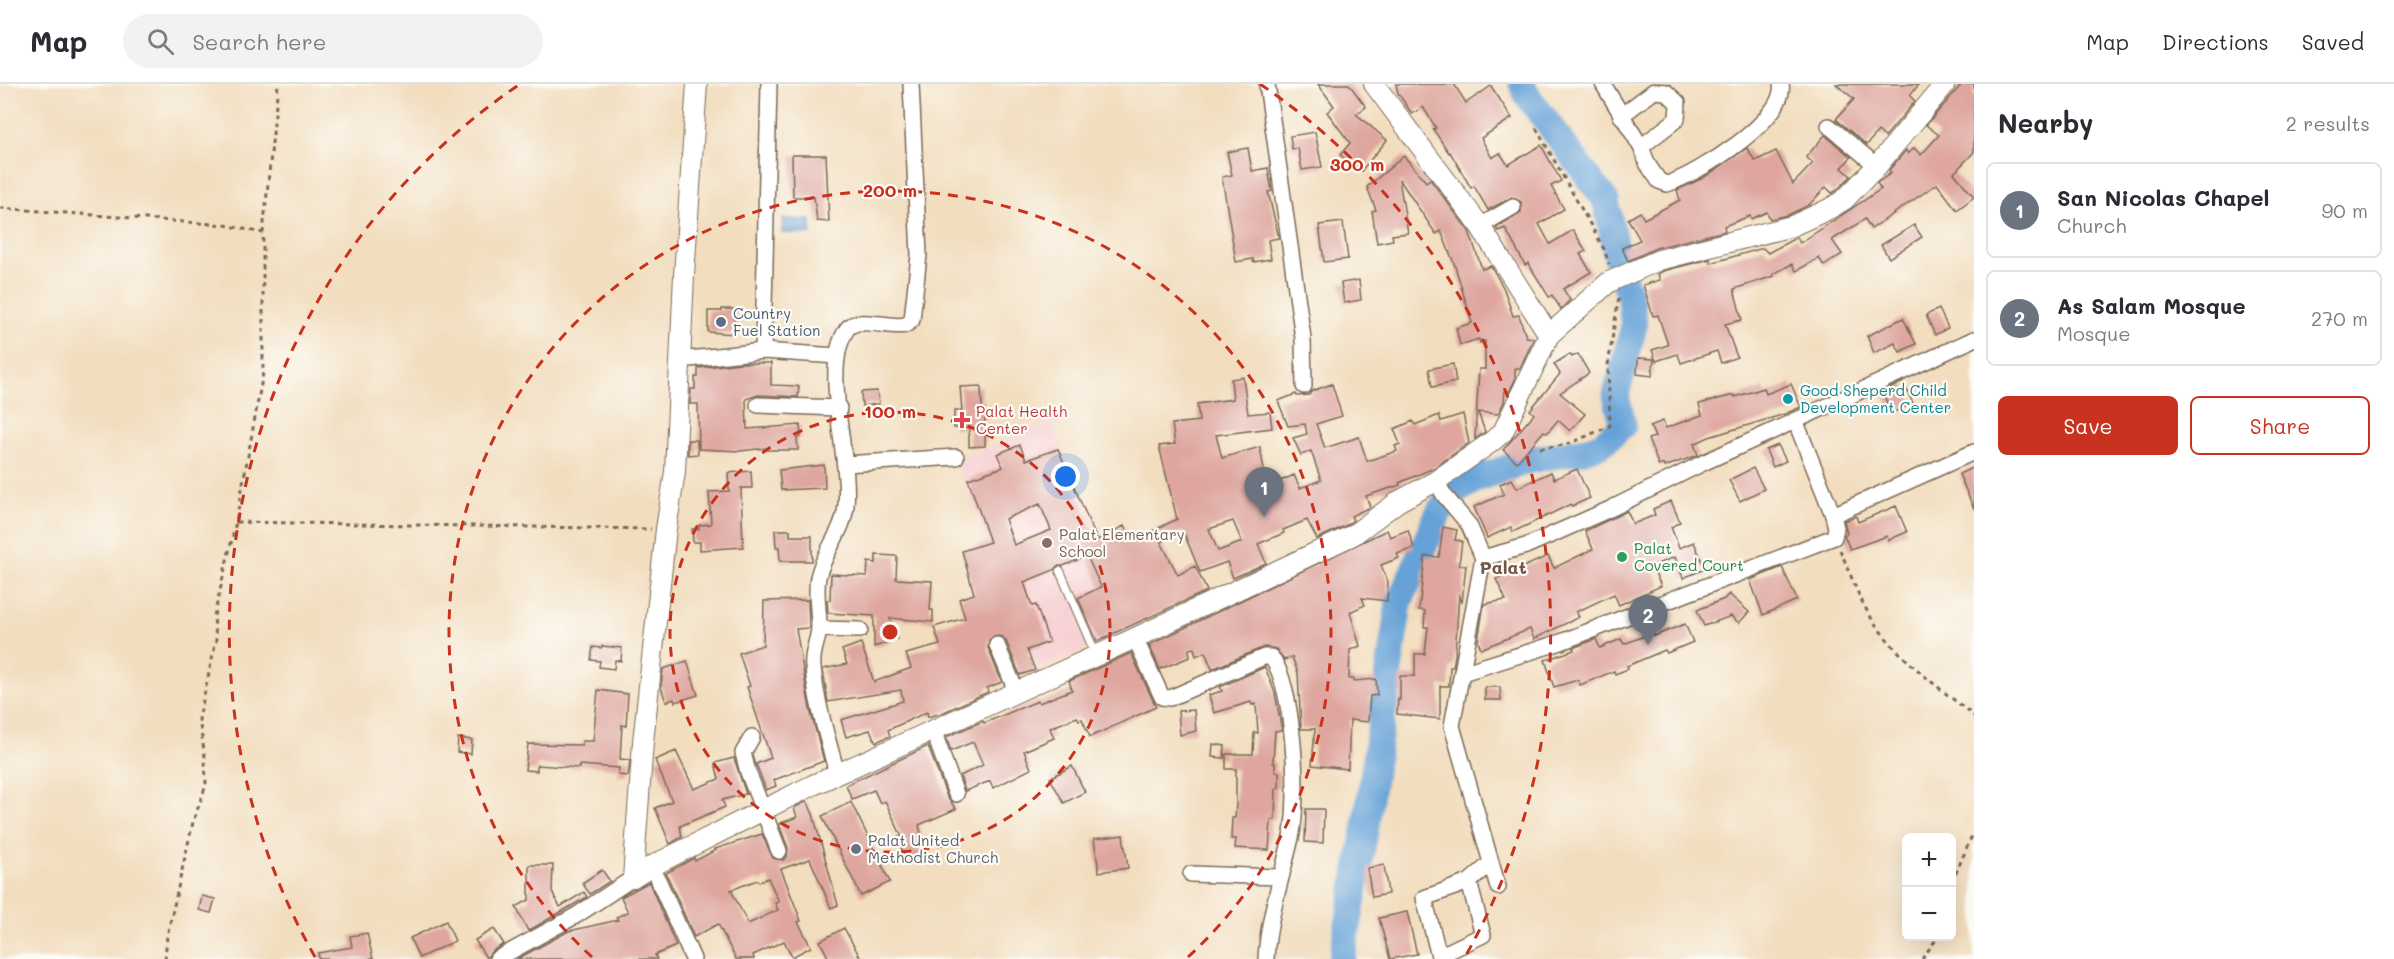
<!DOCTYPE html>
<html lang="en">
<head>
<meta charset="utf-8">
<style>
	body { margin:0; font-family:Mali,sans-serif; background:#f2f2f3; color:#2b2b33 }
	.controls { position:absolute; right:18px; bottom:18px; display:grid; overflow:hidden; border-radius:9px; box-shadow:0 6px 24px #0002 }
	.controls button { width:54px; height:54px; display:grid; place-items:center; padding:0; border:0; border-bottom:2px solid #e1e1e2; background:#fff; color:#2b2b33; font:30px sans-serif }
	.you { position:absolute; left:1066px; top:393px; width:21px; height:21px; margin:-15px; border:4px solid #fff; border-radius:50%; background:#1a73e8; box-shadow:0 0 0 9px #1a73e833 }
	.badge { display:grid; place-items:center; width:39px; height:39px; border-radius:50%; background:#c8321e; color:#fff; font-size:20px; font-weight:700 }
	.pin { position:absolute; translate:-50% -50px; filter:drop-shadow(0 2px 3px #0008) }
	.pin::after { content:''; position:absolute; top:32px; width:21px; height:18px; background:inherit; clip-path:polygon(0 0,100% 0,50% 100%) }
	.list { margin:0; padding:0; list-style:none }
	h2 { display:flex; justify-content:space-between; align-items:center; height:78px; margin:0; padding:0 24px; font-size:26px }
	h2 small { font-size:20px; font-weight:400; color:#7c7c81 }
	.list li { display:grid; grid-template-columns:39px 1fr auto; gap:18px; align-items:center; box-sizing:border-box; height:96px; margin:0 12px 12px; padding:0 12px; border:2px solid #e1e1e2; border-radius:9px }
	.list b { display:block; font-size:22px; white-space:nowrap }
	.list p { margin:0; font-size:20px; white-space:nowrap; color:#7c7c81 }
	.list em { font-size:20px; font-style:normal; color:#7c7c81 }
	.actions { display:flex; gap:12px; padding:18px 24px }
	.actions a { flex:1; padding:14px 0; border:2px solid #c8321e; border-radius:9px; text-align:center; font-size:21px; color:#c8321e }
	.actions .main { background:#c8321e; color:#fff }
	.icon { flex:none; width:33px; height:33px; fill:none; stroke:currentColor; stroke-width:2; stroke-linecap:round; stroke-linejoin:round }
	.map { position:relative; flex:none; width:1974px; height:875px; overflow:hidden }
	header { display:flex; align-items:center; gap:36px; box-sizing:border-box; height:84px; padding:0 30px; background:#fff; border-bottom:2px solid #e1e1e2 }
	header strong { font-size:28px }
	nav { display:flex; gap:33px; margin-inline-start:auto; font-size:21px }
	.search { width:420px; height:54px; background:#f2f2f3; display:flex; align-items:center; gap:15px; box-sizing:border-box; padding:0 21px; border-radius:33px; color:#7c7c81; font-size:22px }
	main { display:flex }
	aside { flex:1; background:#fff }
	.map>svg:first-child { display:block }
</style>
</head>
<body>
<header>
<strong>Map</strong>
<div class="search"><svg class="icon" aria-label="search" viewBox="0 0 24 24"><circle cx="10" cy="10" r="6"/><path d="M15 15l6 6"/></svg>Search here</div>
<nav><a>Map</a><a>Directions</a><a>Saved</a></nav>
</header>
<main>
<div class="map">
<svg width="1974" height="875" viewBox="0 0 1974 875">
	<rect width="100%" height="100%" fill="#fdfcf7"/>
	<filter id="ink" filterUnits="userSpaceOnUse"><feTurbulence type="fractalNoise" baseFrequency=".0167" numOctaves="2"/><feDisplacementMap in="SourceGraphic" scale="12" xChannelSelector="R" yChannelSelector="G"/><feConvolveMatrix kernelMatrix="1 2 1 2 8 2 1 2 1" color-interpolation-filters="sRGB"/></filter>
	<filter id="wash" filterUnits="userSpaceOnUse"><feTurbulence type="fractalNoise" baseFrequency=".008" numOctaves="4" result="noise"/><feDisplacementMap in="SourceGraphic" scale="24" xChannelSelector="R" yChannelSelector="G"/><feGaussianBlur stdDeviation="1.35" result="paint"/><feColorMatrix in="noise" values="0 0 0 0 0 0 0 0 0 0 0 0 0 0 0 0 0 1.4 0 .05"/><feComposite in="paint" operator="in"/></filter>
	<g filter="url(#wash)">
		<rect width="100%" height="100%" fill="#f2ddbe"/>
		<polygon fill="#f7cfd2" points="1051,338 1142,541 1038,587 956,377"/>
		<polygon fill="#66a2d7" stroke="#50667a" stroke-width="1.5" points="783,135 811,136 811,150 782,149"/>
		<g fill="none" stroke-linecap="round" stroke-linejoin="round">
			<polyline stroke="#66a2d7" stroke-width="27" points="1342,875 1366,741 1399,519 1439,428 1452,410 1476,395 1530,376 1581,367 1602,360 1623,341 1616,311 1634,242 1631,218 1616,170 1606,117 1526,10 1522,0"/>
		</g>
		<g id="blocks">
			<g fill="#dea69f" fill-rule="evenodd">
				<polygon points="1318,0 1349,0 1366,23 1356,30 1387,56 1361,87 1340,71 1350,59 1327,28 1334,22"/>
				<polygon points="1396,0 1454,0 1466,19 1491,2 1512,34 1481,54 1492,74 1500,69 1508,81 1541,61 1561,97 1551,102 1564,125 1539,140 1550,160 1573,146 1586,167 1580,170 1591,188 1563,205 1570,216 1561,225 1552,211 1549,213 1528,179 1525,181 1505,144 1498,147 1496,144 1521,128 1521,118 1512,113 1488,126 1474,102 1471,104 1450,68 1449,69 1433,45 1436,44 1423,23 1412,30 1398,9"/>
				<polygon points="1836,0 1919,0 1910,12 1915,17 1885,53 1878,47 1867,61 1836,35 1854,15"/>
				<polygon points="1962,0 1974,0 1974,68 1954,89 1974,113 1957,126 1937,100 1871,145 1865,135 1832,156 1842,170 1824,182 1819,174 1796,187 1792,180 1773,190 1774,192 1734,205 1742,236 1725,240 1737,273 1721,279 1717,267 1681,279 1678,270 1656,277 1652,266 1668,261 1658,231 1653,232 1643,201 1660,196 1658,190 1663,187 1710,175 1711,179 1763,164 1768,169 1797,153 1800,159 1881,105 1877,99 1891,89 1889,86 1906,66 1908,70 1914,64 1921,71 1939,51 1926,41"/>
				<polygon points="1315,48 1322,83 1302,86 1298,64 1292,65 1290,52"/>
				<polygon points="1825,51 1851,73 1842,84 1851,92 1836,107 1832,109 1826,103 1809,121 1788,131 1770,135 1767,128 1751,135 1750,132 1724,142 1725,147 1656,164 1628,177 1622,164 1640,156 1628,135 1640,128 1644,135 1680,116 1677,106 1703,94 1747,64 1755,77 1776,67 1793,100 1813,79 1806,73"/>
				<polygon points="1248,64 1252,87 1268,84 1272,107 1268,108 1279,154 1268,156 1271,175 1253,178 1253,175 1236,178 1222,93 1232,91 1227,68"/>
				<polygon points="792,71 826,71 829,138 817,137 814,113 793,113"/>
				<polygon points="1404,72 1426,98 1430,95 1469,147 1482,185 1491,182 1504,205 1513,232 1519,231 1526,253 1534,254 1520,284 1515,284 1515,296 1509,308 1505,305 1504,318 1498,330 1478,328 1485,348 1475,355 1479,285 1485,285 1485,257 1480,259 1479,255 1460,261 1456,244 1472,239 1455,182 1441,147 1436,150 1399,95 1408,149 1392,151 1393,156 1377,159 1372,127 1376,126 1367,103"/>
				<polygon points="1343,138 1348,175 1324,178 1319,141"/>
				<polygon points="1914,141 1922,153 1889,174 1881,161"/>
				<polygon points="1359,196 1361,216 1344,219 1341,199"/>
				<polygon points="722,225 734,225 735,250 708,248 708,227 722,227"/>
				<polygon points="1939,225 1948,244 1935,251 1926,231"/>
				<polygon points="1903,234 1916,260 1900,268 1895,259 1874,269 1867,252"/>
				<polygon points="1570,270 1572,273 1578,270 1589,289 1560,309 1585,330 1570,347 1558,336 1547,349 1544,347 1517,378 1503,366 1534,330 1530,326 1560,290 1554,280"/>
				<polygon points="1638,274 1654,275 1652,292 1637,290"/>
				<polygon points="740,279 771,279 771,301 799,302 798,313 758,311 746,315 747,345 800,341 801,353 797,354 798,366 767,366 766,364 740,367 699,365 698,320 690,320 691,305 695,305 695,293 698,293 698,284"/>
				<polygon points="1453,280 1456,298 1432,303 1429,285"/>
				<path d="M 1243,293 L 1248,330 L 1270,328 L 1272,344 L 1216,351 L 1222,374 L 1260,363 L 1267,403 L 1294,391 L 1300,404 L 1321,396 L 1311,367 L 1301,371 L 1293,354 L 1307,350 L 1305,340 L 1288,342 L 1278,317 L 1296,310 L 1297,312 L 1309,311 L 1312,307 L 1332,300 L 1342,332 L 1316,340 L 1325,364 L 1359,353 L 1367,377 L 1397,367 L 1395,362 L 1400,360 L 1394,345 L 1413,337 L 1415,341 L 1439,331 L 1441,337 L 1463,330 L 1469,359 L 1434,384 L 1399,399 L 1400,401 L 1366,412 L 1370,423 L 1351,432 L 1353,436 L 1347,441 L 1317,455 L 1307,436 L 1283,446 L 1284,449 L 1258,460 L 1266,479 L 1233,494 L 1227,478 L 1200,488 L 1183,447 L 1161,458 L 1178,491 L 1195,482 L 1207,507 L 1097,557 L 1078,514 L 1101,503 L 1087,472 L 1063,482 L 1057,482 L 1054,486 L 1024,498 L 1032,522 L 1036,521 L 1049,558 L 1027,566 L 1035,586 L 1020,591 L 1006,557 L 1002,553 L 994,552 L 989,556 L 988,564 L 1002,598 L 987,604 L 988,608 L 942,629 L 928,633 L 927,628 L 903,639 L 888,646 L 890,652 L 876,658 L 870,646 L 846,653 L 841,636 L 903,617 L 901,606 L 828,618 L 823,585 L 847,580 L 842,566 L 861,559 L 874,598 L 911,584 L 906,570 L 940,561 L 934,543 L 965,534 L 959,515 L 974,510 L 962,467 L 990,458 L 968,395 L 1003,383 L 997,370 L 1020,361 L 1026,376 L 1058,365 L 1097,456 L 1124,442 L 1132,457 L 1177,435 L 1159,362 L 1175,360 L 1172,340 L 1199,337 L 1197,320 L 1233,315 L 1231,295 ZM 1040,420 L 1051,446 L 1014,461 L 1005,435 ZM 1233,437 L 1242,458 L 1218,467 L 1209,445 Z"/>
				<polygon points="1903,298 1913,319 1892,329 1882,308"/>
				<polygon points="1791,300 1801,323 1785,330 1709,353 1694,360 1698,371 1664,383 1663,380 1659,382 1648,355 1655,353 1650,342 1663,337 1666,344 1702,331 1699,320 1734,311 1735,313 1764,304 1766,310"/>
				<polygon points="981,302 982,325 985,325 985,362 969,363 969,344 954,344 954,327 962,327 960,303"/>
				<polygon points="877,307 879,320 862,322 861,308"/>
				<polygon points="688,356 697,356 698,370 688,371"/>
				<polygon points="1778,361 1786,377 1773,383 1766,366"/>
				<polygon points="824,381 825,404 781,406 779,386"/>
				<polygon points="1974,383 1974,425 1959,390"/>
				<polygon points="1753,384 1764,405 1740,417 1729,396"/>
				<polygon points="1577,385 1590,414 1572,422 1571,420 1513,448 1511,443 1487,454 1474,423 1504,410 1500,400 1512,395 1517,404 1551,388 1554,395"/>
				<polygon points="751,387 752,404 741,404 743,463 700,466 700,458 693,458 692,445 699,445 699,441 711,440 709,408 729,407 728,389"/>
				<polygon points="1671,417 1680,438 1671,443 1679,464 1694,458 1705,485 1683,494 1675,473 1652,482 1661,502 1619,521 1614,510 1576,528 1579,533 1534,555 1530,545 1481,565 1478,557 1484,520 1506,516 1496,495 1548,472 1554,484 1593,465 1585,447 1627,427 1633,440 1655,431 1653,425"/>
				<polygon points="1896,422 1907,448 1888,456 1887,452 1850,465 1844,451 1847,449 1844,437 1856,432 1858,438"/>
				<polygon points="1443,443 1457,446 1455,456 1462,457 1459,481 1466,481 1462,519 1459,510 1455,571 1453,583 1450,583 1449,602 1440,602 1440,635 1397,630 1398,615 1400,616 1400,592 1415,592 1415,570 1425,570 1428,543 1424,543 1425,527 1419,526 1425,472 1439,473"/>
				<polygon points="775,446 790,446 790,452 812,452 812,477 780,477 779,463 776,463"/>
				<polygon points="1387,446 1390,453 1408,446 1414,464 1397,470 1399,474 1381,481 1388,498 1387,517 1362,514 1365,521 1350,528 1360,562 1350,566 1349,595 1354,595 1354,597 1376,595 1377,611 1370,612 1368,638 1350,636 1348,685 1312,681 1315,645 1301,645 1298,589 1292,573 1284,576 1276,565 1264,563 1212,585 1205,568 1196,572 1194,564 1189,565 1190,573 1160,585 1149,561"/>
				<polygon points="876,471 897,472 896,495 932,497 930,526 933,526 933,538 890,534 897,555 874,563 874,532 828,529 827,516 830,516 831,490 867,492 868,478 876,479"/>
				<polygon points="1782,483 1797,516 1763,531 1750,496"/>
				<polygon points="1729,510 1749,528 1739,539 1731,532 1704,542 1697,526 1724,515"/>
				<polygon points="808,516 809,544 796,545 810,625 824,677 774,696 776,702 766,706 756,680 771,674 747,603 750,602 739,569 763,561 764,517"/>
				<polygon points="1685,540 1693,558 1667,569 1665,566 1627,582 1628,585 1615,590 1614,587 1580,601 1578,596 1554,603 1545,576 1574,566 1573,564 1596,555 1600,564 1621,555 1624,560 1652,549 1654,552"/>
				<polygon points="602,562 622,564 621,577 615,576 614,585 599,583 600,577 591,576 593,563 601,564"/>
				<polygon points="1131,569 1156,623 1090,653 1082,635 1079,636 1077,633 1050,644 1054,654 1024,667 1031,685 993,704 990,697 965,707 960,692 983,681 973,658 951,667 946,653 983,637 984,639 1038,617 1039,619 1072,606 1069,597"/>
				<polygon points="687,577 698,611 675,618 674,615 666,618 661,603 663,585"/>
				<polygon points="1265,583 1275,609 1282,646 1275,647 1273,679 1275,679 1275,688 1279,688 1279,704 1276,704 1275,736 1271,736 1269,766 1235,764 1236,755 1231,755 1232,734 1235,734 1236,719 1236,685 1226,685 1226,670 1253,670 1254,648 1258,649 1256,620 1252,621 1251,618 1214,629 1209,611 1222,607 1220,603"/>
				<polygon points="1485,603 1500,603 1501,616 1485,616"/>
				<polygon points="598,606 628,610 626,642 622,641 620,675 630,676 628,692 618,691 619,684 579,681 579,684 537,681 537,687 525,686 528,660 582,661 582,657 593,657"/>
				<polygon points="1194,626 1196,647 1180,651 1178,627"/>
				<polygon points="458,654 472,656 471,670 457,668"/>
				<polygon points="1213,660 1225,662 1224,674 1212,673"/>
				<polygon points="928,662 947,713 956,725 919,741 927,775 905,780 899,753 902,753 885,717 880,719 874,706 852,715 846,701"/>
				<polygon points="676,667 694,705 719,695 715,679 734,674 746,710 722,716 725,723 680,742 682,753 670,760 655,724 672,717 655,676"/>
				<polygon points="1072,682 1085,708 1064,719 1050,694"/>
				<path d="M 807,717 L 813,730 L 838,821 L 831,824 L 810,775 L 781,785 L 801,837 L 798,838 L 811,863 L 792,873 L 784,857 L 753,871 L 754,875 L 736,875 L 718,840 L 694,853 L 666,789 L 694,774 L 695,777 L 716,766 L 715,765 L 762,750 L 773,774 L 783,776 L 787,773 L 788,764 L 779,740 L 797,733 L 794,724 ZM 768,794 L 779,818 L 775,819 L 778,826 L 748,840 L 731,806 L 757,796 L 759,798 Z"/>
				<polygon points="851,718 890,798 861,812 822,732"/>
				<polygon points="1306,725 1324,725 1323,759 1305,758"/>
				<polygon points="1123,751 1128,784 1099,788 1094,755"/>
				<polygon points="529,781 553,781 552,808 560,823 584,808 587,813 528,847 516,823 529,816"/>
				<polygon points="1384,781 1388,810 1372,813 1367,784"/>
				<polygon points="602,786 610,797 590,810 582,799"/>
				<polygon points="649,798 676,862 655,871 657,875 517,875 569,847 618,836 616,833 628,828 621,813"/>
				<polygon points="202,812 215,815 211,829 199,826"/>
				<polygon points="1407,828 1417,870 1390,875 1379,834"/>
				<polygon points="446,837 455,857 419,874 410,854"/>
				<polygon points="844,844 861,875 829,875 820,857"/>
				<polygon points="494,845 504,860 492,867 486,874 475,856"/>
				<polygon points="367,849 373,875 319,875 318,869 352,863 350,852"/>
			</g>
		</g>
	</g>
	<g filter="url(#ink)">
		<use href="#blocks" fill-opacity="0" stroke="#7b6956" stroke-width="1.5"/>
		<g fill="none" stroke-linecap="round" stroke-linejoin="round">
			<g stroke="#7b6956" stroke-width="10">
				<polyline id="service" points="1060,487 1096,571"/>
			</g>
			<g stroke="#7b6956" stroke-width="18">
				<g id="minor">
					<polyline points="1267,0 1303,254 1304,302"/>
					<path d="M 1603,0 L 1641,63 L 1648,81 L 1659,97 L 1667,100 C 1696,91 1788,35 1781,0"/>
					<polyline points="1621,32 1654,7 1666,8 1678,19 1677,35 1641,63"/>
					<polyline points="1829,42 1877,82"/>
					<polyline points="1480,142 1513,123"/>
					<polyline points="763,267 769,0"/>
					<polyline points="680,276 763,267 837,272"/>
					<polyline points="758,321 839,324"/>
					<polyline points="845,380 956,373"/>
					<polyline points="1436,397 1444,411 1469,441 1483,474 1452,642 1498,803"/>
					<polyline points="1833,431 1974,368"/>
					<polyline points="1483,474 1526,462 1610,425 1705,378 1974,255"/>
					<polyline points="819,545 860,546"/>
					<path d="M 1135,554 L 1162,613 L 1170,614 L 1264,573 L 1271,573 C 1294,601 1299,712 1292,749 C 1283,791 1268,832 1266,875"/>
					<polyline points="997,561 1016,607"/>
					<polyline points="1462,589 1561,558 1834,453 1836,444 1833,431 1795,336"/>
					<polyline points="933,646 956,710"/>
					<polyline points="752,653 743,669 748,688 779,767"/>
					<path d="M 837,690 C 828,655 816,619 813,583 C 811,567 819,556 819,543 C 819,526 815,510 818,493 C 824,467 844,447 846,421 C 851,371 820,285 847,245 C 857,231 891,245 905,241 C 908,240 910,238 912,236 L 919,171 L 911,0"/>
					<polyline points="652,782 693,875"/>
					<polyline points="1191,790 1281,793"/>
					<polyline points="1469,798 1483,851 1439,872 1424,814 1469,798 1491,779"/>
					<polyline points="497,875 577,831 633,794"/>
				</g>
			</g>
			<g stroke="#7b6956" stroke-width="22">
				<g id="tertiary">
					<polyline points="1374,0 1480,142 1549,251"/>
					<polyline points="633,794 652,782 813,701 1135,554 1353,451 1399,417 1436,397 1490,359 1503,348 1549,251 1609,198 1659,176 1792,142 1829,125 1844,116 1877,82 1945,0"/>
					<polyline points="633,794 643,658 666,445 675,388 684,191 697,0"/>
				</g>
			</g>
			<g stroke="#7b6956" stroke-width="3" stroke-dasharray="4.5 4.5" stroke-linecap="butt">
				<polyline points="1536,44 1604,165 1609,180"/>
				<polyline points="0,124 225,141 263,149"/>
				<polyline points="1540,364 1566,361 1610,342 1608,281 1619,212"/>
				<polyline points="236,438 651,445"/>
				<path d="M 1840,466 C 1849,486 1856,507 1866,525 C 1891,570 1935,600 1974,632"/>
				<polyline points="1952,798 1974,747"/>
				<polyline points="165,875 167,852 193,738 206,701 205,673 199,635 216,556 214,532 236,438 263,289 263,149 278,0"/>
				<polyline points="1922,875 1935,857 1935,852"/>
			</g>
			<use href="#service" stroke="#fff" stroke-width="8"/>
			<use href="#minor" stroke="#fff" stroke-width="15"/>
			<use href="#tertiary" stroke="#fff" stroke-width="20"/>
		</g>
	</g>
	<g fill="none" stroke="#c8321e" stroke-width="3" stroke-dasharray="10 8">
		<circle cx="890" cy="548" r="220"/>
		<path d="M592 873A441 441 0 1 1 1188 873"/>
		<path d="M315 873A661 661 0 0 1 520 0M1260 0A661 661 0 0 1 1465 873"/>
	</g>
	<circle fill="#5c6f8a" stroke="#fdfcf7" stroke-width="2" cx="721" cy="238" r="6"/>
	<circle fill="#0f9aa8" stroke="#fdfcf7" stroke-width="2" cx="1788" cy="315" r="6"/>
	<path fill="#e0444e" stroke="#fdfcf7" stroke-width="2" d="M959 327h6v6h6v6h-6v6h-6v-6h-6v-6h6z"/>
	<circle fill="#8d6e63" stroke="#fdfcf7" stroke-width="2" cx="1047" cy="459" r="6"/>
	<circle fill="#2e9e5b" stroke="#fdfcf7" stroke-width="2" cx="1622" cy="473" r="6"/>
	<circle fill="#6b7280" stroke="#fdfcf7" stroke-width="2" cx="856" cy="765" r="6"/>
	<g text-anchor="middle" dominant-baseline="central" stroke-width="4.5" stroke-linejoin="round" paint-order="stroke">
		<g font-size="15" fill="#4e5e75" stroke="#fdfcf7" text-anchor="start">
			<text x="733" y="229">Country<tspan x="733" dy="17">Fuel Station</tspan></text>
		</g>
		<g font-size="15" fill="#0d838f" stroke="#fdfcf7" text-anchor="start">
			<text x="1800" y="306">Good Sheperd Child<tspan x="1800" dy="17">Development Center</tspan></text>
		</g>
		<g font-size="15" fill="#be3a42" stroke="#fdfcf7" text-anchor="start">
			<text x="976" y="327">Palat Health<tspan x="976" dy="17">Center</tspan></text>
		</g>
		<g font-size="15" fill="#785e54" stroke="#fdfcf7" text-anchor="start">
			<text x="1059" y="450">Palat Elementary<tspan x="1059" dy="17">School</tspan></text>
		</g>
		<g font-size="15" fill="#27864d" stroke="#fdfcf7" text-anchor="start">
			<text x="1634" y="464">Palat<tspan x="1634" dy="17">Covered Court</tspan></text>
		</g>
		<g font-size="15" fill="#5b616d" stroke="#fdfcf7" text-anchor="start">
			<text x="868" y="756">Palat United<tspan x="868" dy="17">Methodist Church</tspan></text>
		</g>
		<g font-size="18" font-weight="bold" fill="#74554b" stroke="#fdfcf7">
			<text x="1503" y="483">Palat</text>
		</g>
	</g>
	<circle cx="890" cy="548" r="9" fill="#c8321e" stroke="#fdfcf7" stroke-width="3"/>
	<g font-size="18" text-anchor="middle" font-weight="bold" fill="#c8321e" stroke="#fdfcf7" stroke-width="4.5" stroke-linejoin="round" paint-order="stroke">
		<text x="1357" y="87">300 m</text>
		<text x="890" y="113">200 m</text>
		<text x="890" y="334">100 m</text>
	</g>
</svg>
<div class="controls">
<button>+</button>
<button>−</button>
</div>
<div class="you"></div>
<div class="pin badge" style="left:1264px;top:433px;background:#6b7280">1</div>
<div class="pin badge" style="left:1648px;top:561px;background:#6b7280">2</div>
</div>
<aside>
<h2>Nearby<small>2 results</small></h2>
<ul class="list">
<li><span class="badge" style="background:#6b7280">1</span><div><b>San Nicolas Chapel</b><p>Church</p></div><em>90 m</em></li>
<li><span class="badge" style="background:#6b7280">2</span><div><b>As Salam Mosque</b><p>Mosque</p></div><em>270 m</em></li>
</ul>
<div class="actions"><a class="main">Save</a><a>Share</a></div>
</aside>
</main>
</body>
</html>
